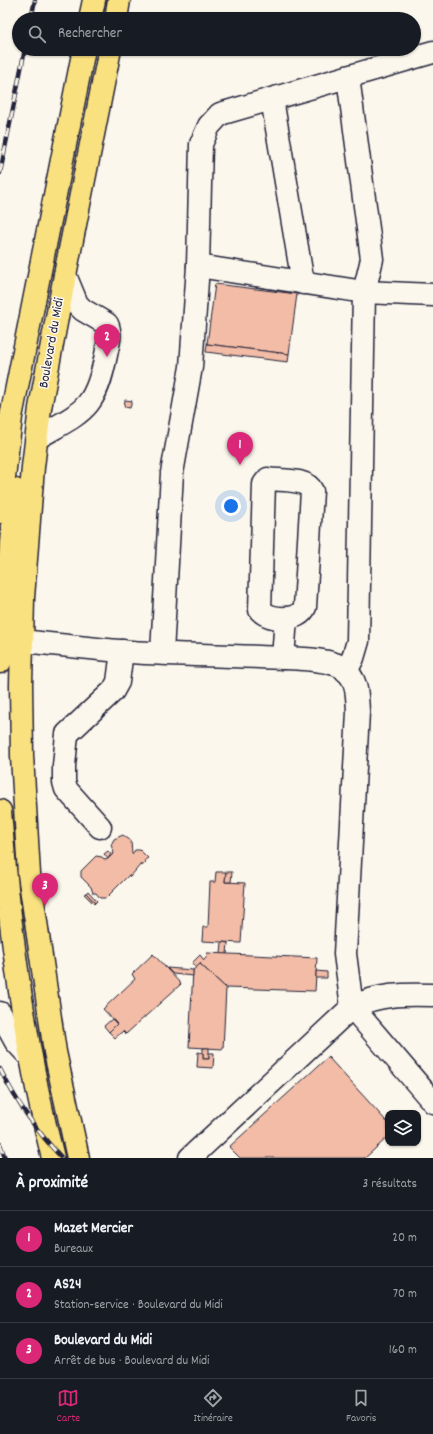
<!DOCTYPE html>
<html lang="fr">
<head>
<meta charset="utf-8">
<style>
	body { margin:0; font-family:Dekko,sans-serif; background:#20242c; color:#f1f3f6 }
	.controls { position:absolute; right:12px; bottom:12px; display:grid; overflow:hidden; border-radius:8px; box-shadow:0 1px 3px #0004 }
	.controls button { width:36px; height:36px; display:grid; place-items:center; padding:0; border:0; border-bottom:1px solid #363941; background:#171b24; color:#f1f3f6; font:20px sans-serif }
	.you { position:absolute; left:231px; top:506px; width:14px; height:14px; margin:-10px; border:3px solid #fff; border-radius:50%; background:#1a73e8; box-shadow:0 0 0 6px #1a73e833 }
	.badge { display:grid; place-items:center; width:26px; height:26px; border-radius:50%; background:#db2777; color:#fff; font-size:13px; font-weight:700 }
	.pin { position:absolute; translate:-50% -33px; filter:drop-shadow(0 1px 2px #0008) }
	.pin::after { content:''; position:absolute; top:21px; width:14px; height:12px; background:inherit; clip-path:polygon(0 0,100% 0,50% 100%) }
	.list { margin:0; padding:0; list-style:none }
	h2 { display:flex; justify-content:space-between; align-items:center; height:52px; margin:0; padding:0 16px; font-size:17px }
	h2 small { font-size:13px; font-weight:400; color:#9ea1a6 }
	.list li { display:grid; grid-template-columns:26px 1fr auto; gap:12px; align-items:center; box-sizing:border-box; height:56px; padding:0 16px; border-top:1px solid #363941 }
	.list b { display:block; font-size:15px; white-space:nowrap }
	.list p { margin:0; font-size:13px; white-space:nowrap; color:#9ea1a6 }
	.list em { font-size:13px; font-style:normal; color:#9ea1a6 }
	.icon { flex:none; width:22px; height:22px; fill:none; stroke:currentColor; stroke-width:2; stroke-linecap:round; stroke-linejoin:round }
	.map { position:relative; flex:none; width:433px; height:1158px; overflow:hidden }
	.search { position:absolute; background:#171b24; box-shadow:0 1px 3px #0004; left:12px; right:12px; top:12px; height:44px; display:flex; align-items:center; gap:10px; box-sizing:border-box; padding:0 14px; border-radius:22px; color:#9ea1a6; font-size:15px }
	.sheet { height:220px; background:#171b24 }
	nav { display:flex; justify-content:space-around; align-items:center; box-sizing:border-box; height:56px; border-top:1px solid #363941; background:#171b24; font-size:11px; color:#9ea1a6 }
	nav a { display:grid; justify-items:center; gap:2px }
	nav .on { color:#db2777 }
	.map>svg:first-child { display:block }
</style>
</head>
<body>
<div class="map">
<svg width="433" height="1158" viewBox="0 0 433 1158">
	<rect width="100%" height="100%" fill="#fbf7ec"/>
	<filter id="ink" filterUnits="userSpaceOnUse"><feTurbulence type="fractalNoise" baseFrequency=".025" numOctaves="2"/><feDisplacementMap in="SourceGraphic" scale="8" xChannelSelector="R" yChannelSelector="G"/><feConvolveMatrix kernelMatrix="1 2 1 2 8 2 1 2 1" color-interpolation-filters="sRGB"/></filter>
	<g filter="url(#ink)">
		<g fill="#f2bca6" stroke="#22223b">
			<polygon points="215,284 297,294 289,354 207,344"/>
			<polygon points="207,344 289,354 288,362 206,352"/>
			<polygon points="125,400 132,401 130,408 124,407"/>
			<polygon points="123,835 131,841 132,854 135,850 140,850 148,858 144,861 146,862 142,866 141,864 130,877 129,875 106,898 100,898 96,893 93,893 91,887 81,877 81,871 96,856 102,857 105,860 108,859 114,853 111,845 114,839"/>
			<polygon points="108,851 111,854 108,859 104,854"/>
			<polygon points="216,872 226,872 225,882 245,883 241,943 202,941 203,927 208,927 210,882 215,882"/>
			<polygon points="226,872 232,872 231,882 225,882"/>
			<polygon points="88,891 97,901 95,903 86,893"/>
			<polygon points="86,893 95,903 94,904 84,894"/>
			<polygon points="222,942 228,943 227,954 221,954"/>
			<polygon points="207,953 317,958 315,991 226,988 200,964 206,958"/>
			<polygon points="153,954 181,984 126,1034 123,1031 115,1038 109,1032 117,1024 103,1009 135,979 132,974"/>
			<polygon points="200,955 204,960 196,968 192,963"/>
			<polygon points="200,964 226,988 223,1049 189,1047 193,970"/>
			<polygon points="167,968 193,970 193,976 173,974"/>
			<polygon points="316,971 327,972 327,978 316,978"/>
			<polygon points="112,1019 117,1024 109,1032 104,1026"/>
			<rect x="203" y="1048" width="6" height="11"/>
			<polygon points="198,1052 203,1053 203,1059 209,1059 209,1053 214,1053 213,1068 197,1067"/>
			<polygon points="328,1057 388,1123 388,1137 365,1158 240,1158 229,1147"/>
		</g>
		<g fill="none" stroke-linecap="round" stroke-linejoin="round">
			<g stroke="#22223b" stroke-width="25">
				<g id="minor">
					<polyline points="272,99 303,283"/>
					<polyline points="198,266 364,292 433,295"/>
					<path d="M 37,438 C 83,411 95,411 106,355 C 108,344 112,334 107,324 L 83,310 L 77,304 L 65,275"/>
					<path d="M 268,479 C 281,481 306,478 312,491 L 305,607 C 299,622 270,621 260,610 L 264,484 Z"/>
					<path d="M 22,641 C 59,645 95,649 131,652 C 174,655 217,655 259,657 C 278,658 328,657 343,668 C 358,679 357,695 358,712 L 345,954 L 352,1007 L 433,1102"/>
					<polyline points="162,653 172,473 191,367 198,266 201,144 209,126 220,114 433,52"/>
					<polyline points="283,658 286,618"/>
					<polyline points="346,671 353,658 358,641 364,292 372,259 348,77"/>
					<polyline points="100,827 66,789 64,782 64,766 67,734 113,691 118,682 122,651"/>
					<polyline points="0,1013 16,1042 31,1058"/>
					<path d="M 190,1158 L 352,1007 C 379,994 404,994 433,995"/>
				</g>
			</g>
			<g stroke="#22223b" stroke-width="25">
				<g id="major">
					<polyline points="90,19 94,0"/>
					<polyline points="116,19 119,0"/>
					<polyline points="0,512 11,417 84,49"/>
					<polyline points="0,662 8,641 7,597 15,490"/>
					<path d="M 0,811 C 9,927 24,1045 53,1158"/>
					<polyline points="78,1158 55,1052 29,874 22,756 21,685 23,598 33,467 40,408 65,275 110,49"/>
				</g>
			</g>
			<use href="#minor" stroke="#fbf7ec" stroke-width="22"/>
			<use href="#major" stroke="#fae180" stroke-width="22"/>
			<g stroke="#22223b" stroke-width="4.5">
				<g id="rail">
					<polyline points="31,19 35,0"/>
					<polyline points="0,173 25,49"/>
					<path d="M 0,1069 C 16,1101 38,1133 62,1158"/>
					<polyline points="0,1144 5,1158"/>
				</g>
			</g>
			<use href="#rail" stroke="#fbf7ec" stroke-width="3" stroke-dasharray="9" stroke-linecap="butt"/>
		</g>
	</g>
	<g text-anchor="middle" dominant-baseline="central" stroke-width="3" stroke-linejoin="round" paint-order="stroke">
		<g font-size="14" fill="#22223b" stroke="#fbf7ec">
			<text transform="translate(52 343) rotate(-80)">Boulevard du Midi</text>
		</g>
	</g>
</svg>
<div class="controls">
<button><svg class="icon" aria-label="layers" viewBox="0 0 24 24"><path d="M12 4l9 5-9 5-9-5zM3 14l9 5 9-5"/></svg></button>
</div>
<div class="you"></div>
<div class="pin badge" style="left:240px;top:465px">1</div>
<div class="pin badge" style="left:107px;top:357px">2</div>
<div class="pin badge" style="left:45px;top:906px">3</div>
<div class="search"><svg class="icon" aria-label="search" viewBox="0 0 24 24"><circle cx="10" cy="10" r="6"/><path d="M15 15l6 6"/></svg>Rechercher</div>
</div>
<section class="sheet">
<h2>À proximité<small>3 résultats</small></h2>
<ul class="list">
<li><span class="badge">1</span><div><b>Mazet Mercier</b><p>Bureaux</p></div><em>20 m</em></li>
<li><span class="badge">2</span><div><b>AS24</b><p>Station-service · Boulevard du Midi</p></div><em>70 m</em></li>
<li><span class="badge">3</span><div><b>Boulevard du Midi</b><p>Arrêt de bus · Boulevard du Midi</p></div><em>160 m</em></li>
</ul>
</section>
<nav>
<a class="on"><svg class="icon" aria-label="map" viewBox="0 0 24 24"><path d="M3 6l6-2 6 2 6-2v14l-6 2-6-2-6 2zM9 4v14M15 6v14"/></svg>Carte</a>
<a><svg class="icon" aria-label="directions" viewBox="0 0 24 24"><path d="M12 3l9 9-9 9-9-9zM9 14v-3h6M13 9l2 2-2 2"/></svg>Itinéraire</a>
<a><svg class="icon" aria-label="saved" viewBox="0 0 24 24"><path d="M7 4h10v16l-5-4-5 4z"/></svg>Favoris</a>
</nav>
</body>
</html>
